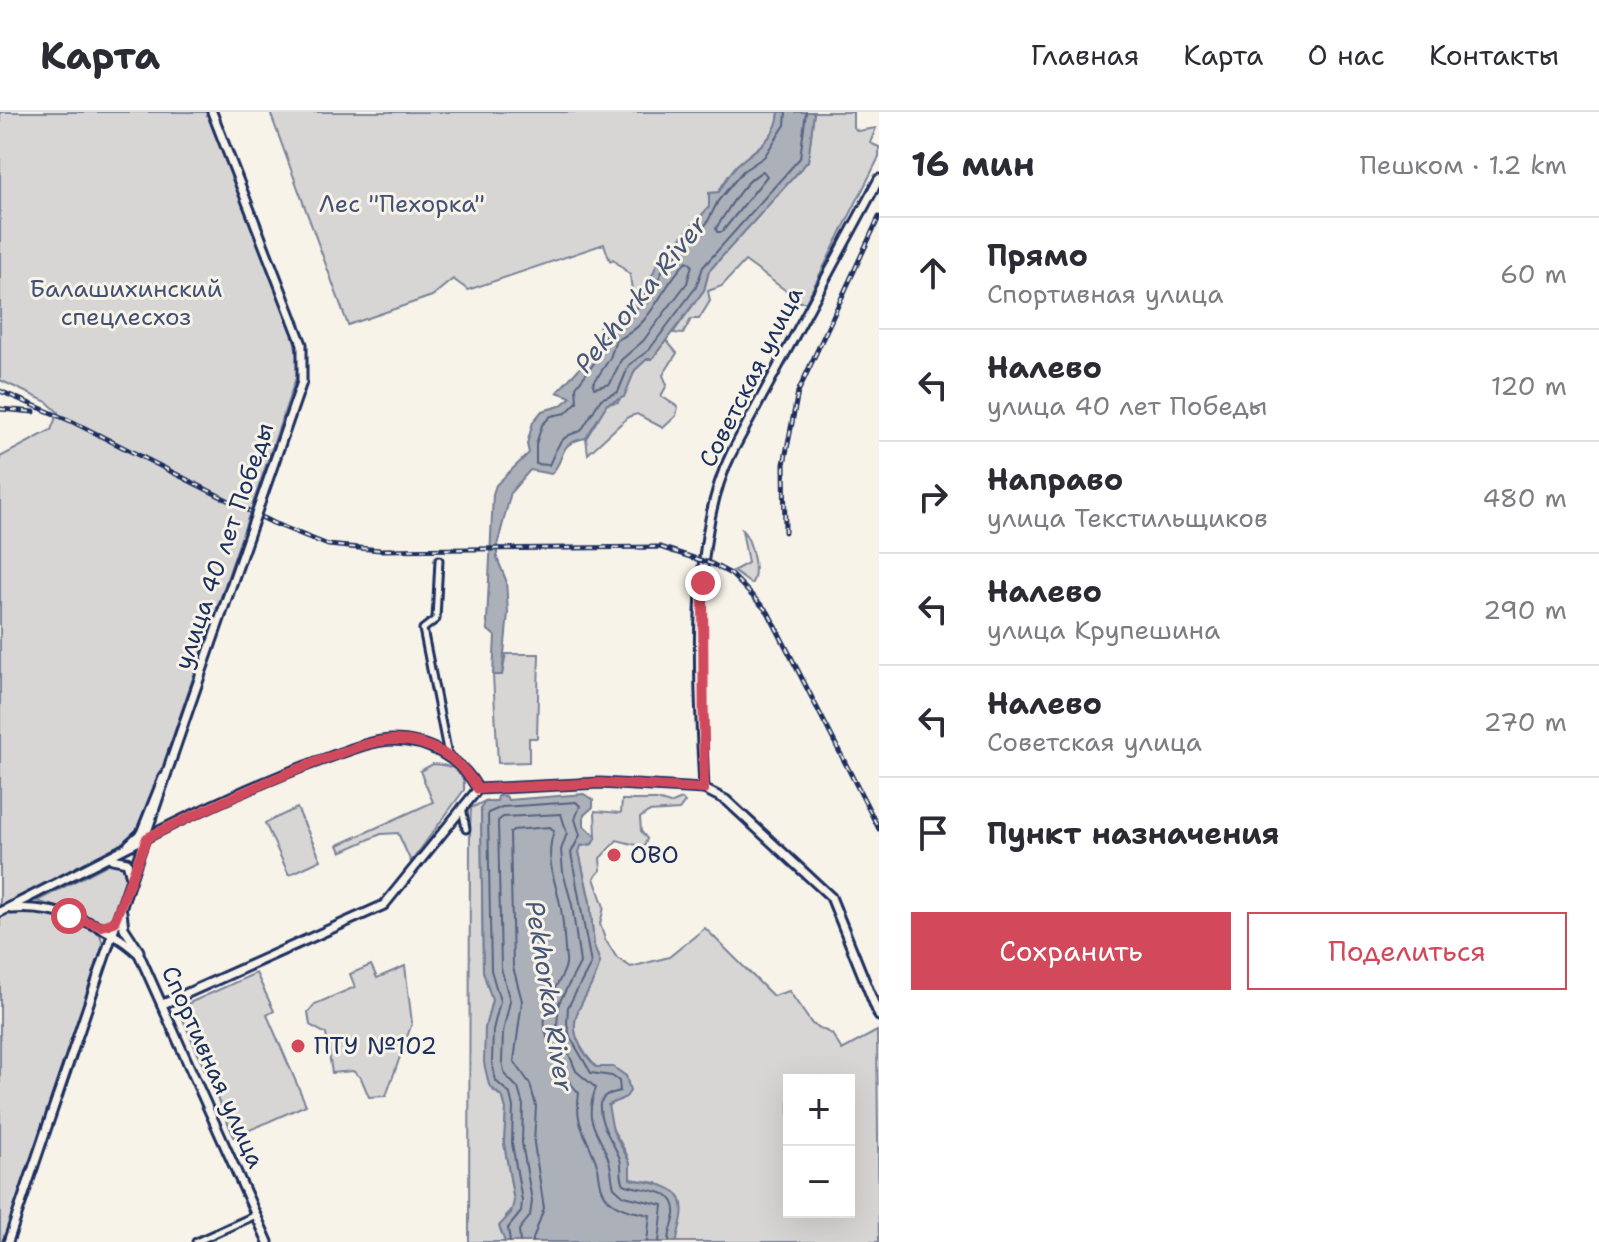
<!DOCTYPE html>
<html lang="ru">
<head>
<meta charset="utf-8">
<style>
	body { margin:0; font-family:"Shantell Sans",sans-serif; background:#f7f7f7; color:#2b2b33 }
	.controls { position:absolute; right:24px; bottom:24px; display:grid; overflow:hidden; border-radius:0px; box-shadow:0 8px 32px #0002 }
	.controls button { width:72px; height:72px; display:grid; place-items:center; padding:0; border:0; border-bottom:2px solid #e1e1e2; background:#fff; color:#2b2b33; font:40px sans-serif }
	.stop { position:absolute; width:24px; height:24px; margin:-18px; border:6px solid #d1495b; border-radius:50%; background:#fff }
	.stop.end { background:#d1495b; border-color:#fff; box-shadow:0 2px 8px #0008 }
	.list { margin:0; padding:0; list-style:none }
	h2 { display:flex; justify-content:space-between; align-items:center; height:104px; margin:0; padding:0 32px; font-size:34px }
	h2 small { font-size:26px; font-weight:400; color:#7c7c81 }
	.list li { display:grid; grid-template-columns:52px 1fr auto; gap:24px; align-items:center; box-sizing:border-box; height:112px; padding:0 32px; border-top:2px solid #e1e1e2 }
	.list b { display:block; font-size:30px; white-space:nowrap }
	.list p { margin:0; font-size:26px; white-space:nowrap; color:#7c7c81 }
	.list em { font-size:26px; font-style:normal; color:#7c7c81 }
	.actions { display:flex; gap:16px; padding:24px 32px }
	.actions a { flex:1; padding:18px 0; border:2px solid #d1495b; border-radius:0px; text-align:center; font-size:28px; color:#d1495b }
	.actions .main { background:#d1495b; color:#fff }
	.icon { flex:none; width:44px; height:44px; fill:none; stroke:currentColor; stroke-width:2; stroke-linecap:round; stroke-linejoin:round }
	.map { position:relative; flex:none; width:879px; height:1130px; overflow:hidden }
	header { display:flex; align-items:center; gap:48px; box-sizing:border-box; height:112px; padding:0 40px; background:#fff; border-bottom:2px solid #e1e1e2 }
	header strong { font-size:38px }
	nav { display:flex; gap:44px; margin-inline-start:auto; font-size:28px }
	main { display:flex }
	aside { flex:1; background:#fff }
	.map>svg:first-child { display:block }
</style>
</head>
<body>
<header>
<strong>Карта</strong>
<nav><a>Главная</a><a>Карта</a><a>О нас</a><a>Контакты</a></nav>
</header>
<main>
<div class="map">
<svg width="879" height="1130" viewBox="0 0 879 1130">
	<rect width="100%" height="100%" fill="#f7f3e8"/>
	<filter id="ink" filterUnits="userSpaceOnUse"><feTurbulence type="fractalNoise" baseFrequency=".0125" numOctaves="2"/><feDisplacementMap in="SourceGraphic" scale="16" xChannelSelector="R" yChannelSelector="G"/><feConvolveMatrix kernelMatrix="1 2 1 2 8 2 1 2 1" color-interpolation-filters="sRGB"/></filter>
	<g filter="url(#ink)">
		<g fill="#d7d6d4" stroke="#798299" stroke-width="2" fill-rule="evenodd">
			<polygon points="0,0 209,0 293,218 299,257 143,712 110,742 0,796 0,345 51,318 58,300 47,290 0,268"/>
			<path d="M 270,0 L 779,0 C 778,29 750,38 735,56 C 723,70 715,87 704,102 C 682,129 655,150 643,184 L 633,186 L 630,163 L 613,147 L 610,149 L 604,132 L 468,178 L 453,167 L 432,184 L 348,213 Z"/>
			<polygon points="814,0 853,0 853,15 858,19 876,16 870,31 879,35 879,45 806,190 794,190 792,183 745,149 722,174 708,179 710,189 699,207 691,207 683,222 673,221 704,178 709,159 808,49"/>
			<polygon points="666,228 677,241 663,263 667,273 661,284 678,295 676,304 663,316 637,302 628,305 588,342 586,326 607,292 618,290 635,258 647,247 652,247"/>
			<path d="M 742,418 C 751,427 760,461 751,472 L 733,459 L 748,451 Z"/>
			<polygon points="506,542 539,542 537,626 529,626 529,650 498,651 493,563 502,563"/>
			<path d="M 433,652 C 450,653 466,657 464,678 L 411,750 L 398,721 L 381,722 L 341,740 L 338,733 L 433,690 L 420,659 Z"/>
			<path d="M 682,687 L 685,690 L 679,698 L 648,700 L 640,706 L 641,719 L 647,727 L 644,735 L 617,728 L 600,746 L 601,758 L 594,766 L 604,795 L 600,812 L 605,827 L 617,846 L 631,855 L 669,845 L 705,816 L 773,884 L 789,879 L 812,912 L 832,922 L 842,938 L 877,919 L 879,1130 L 677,1130 L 657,1071 L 630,1067 C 628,1059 631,1056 629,1049 C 625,1031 600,1009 610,990 L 620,988 L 630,979 L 626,964 L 613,955 L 596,955 C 551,907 590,893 600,850 L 594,834 L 590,790 L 579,740 L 580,734 L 592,732 L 596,725 L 595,699 L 621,701 L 622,688 L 657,688 L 670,692 ZM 789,968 L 849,968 L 849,1100 L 789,1100 Z"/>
			<polygon points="485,689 481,696 483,859 492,888 485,916 493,978 503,986 506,997 504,1031 514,1089 514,1095 506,1104 505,1130 469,1130 470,719 471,696"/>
			<polygon points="297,696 321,748 289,763 265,711"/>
			<path d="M 114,749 L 126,751 C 129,767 122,802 107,811 L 37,789 Z"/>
			<path d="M 13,799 C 40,799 78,806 100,822 L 103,833 L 6,1130 L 0,1130 L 0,804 Z"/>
			<polygon points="371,853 377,866 405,854 412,911 386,984 369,985 361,966 353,959 332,961 326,922 310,913 308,900 315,892 355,875 350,862"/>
			<polygon points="256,861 274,899 267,903 306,993 234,1025 178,896"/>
		</g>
		<g fill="#acb0b9" stroke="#727c95" stroke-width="2">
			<path d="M 779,0 L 814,0 L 808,49 L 709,159 L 704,178 L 652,247 L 647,247 L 635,258 L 624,285 L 607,292 L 586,326 C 555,332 568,345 551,362 L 530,358 L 511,380 L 497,434 L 497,446 L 506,468 L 508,501 L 502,563 L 493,563 L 495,524 L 488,518 L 487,510 L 493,382 L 496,373 L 529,341 L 527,332 L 533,310 L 542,299 L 560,294 L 571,285 L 557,280 L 589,246 L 600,213 L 622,206 L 633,186 L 643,184 L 657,152 L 709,95 L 709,81 L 719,80 C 724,71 730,60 737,53 C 754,38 778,26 779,0 Z"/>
			<path d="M 584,682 L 593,688 L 593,695 L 584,703 L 584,714 L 596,725 L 592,732 L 581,734 L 579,740 L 590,790 L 594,834 L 600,850 C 590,893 551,907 596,955 L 613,955 L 626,964 L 630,979 L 626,985 L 608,993 L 613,1019 L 630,1051 L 630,1067 C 653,1072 688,1071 682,1105 C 681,1114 677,1121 677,1130 L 505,1130 L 499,1114 L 511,1101 L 514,1089 L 504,1031 L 506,997 L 503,986 L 489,973 L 484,951 L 485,916 L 492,888 L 483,859 L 481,696 L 485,689 L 497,689 L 498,684 L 506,684 L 508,688 Z"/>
		</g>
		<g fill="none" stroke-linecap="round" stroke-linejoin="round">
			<g stroke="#556382" stroke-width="2">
				<path d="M 786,0 L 785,13 L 764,45 L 743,59 L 718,89 L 707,111 L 663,157 L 649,189 L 638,194 L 626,213 L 606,220 L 601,242 L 576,275 L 577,290 L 566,301 L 551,304 L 542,313 L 536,332 L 536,352 L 549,353 C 558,334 559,324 581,319 L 601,287 L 618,280 L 629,253 L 649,238 L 696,175 L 703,155 L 800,46 L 806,0"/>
				<path d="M 763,59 L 767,64 L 722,120 L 717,120 L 716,116 C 730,96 741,71 763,59 Z"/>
				<path d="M 687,149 L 692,153 L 687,171 L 643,229 L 621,248 L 610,272 L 594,276 L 593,272 L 610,246 L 616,228 C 653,214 660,175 687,149 Z"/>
				<path d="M 510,1130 L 508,1116 L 521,1100 L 522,1089 L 512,1031 L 513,995 L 510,982 L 496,969 L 492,951 L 493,918 L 500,889 L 491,858 L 488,701 L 502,695 L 576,690 L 580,694 L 575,707 L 580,723 L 571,741 L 591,852 L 568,895 L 567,911 L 570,925 L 591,961 L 612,964 L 619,969 L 620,979 L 606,983 L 600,991 C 598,1013 613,1028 620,1047 C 623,1056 619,1063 624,1072 C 642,1080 678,1074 675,1103 C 673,1113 669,1120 669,1130"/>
				<path d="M 520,1130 L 519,1118 L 530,1104 L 532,1089 L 522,1031 L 523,993 L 518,976 L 505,963 L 502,950 L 503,920 L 510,889 L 501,856 L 498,709 L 503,705 L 561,702 L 567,721 L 561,738 L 563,760 L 572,793 L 580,851 L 559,891 L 557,913 L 576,959 L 596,976 C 582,1012 599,1018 609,1049 C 612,1057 611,1066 614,1075 L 624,1084 L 663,1093 L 659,1130"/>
				<path d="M 532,1130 L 544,1096 L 534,1031 L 536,994 L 530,972 L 514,949 L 522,889 L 513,855 L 510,721 L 513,718 L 550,715 L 554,719 C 544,747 556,770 561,797 C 564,814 564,830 566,847 C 569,863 541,886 545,916 C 549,940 563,964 579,981 C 574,1015 588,1024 597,1053 C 601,1065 598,1077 609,1088 C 619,1098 637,1100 650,1103 L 647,1130"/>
			</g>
			<g stroke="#1b2f5e" stroke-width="11">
				<g id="street">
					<polyline points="439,448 436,507 423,517 448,643"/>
					<polyline points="462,695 466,717"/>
					<polyline points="196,1130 256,1103"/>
				</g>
			</g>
			<g stroke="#1b2f5e" stroke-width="13">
				<g id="secondary">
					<polyline points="212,0 302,232 302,270 260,391"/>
					<polyline points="170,651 252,414"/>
					<polyline points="129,732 141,721 163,666"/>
					<polyline points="112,747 127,750 131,765"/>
					<path d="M 11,797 C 54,793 107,812 139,842 L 268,1130"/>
					<path d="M 0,800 C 104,748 207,690 316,650 C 340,642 366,629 392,628 C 429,628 460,646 478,677"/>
					<polyline points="122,800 124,816 139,839"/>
					<polyline points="163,892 384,793 478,677 600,671 704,677"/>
					<polyline points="8,1130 172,646"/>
				</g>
			</g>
			<g stroke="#1b2f5e" stroke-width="13">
				<path id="primary" d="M 879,67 L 731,342 C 688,428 700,581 704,677 L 726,688 L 831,785 L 879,904"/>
			</g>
			<use href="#street" stroke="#f7f3e8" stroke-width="5"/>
			<use href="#secondary" stroke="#f7f3e8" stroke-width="7"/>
			<use href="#primary" stroke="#f7f3e8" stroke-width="7"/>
			<g stroke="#1b2f5e" stroke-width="5">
				<g id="rail">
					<polyline points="0,279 73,310 273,411 328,433 380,438 660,435 712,452 731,462 768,500 879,717"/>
					<polyline points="0,297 34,300"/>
					<polyline points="785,420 784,352 798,280 879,105"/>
				</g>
			</g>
			<use href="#rail" stroke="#f7f3e8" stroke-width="2" stroke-dasharray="6" stroke-linecap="butt"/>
			<g stroke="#1b2f5e" stroke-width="13" stroke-linecap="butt">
				<polyline id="secondary-bridge" points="252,414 260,391"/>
			</g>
			<use href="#secondary-bridge" stroke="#f7f3e8" stroke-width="7"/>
		</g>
	</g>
	<g fill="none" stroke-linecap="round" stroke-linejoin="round" filter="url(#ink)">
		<path stroke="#d1495b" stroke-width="10" d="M 69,804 L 101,814 L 114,810 L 147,726 C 206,697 265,669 327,646 C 348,639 369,629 392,628 C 429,627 460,646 478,677 L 600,671 L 704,677 L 703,471"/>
	</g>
	<g fill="#d1495b" stroke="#f7f3e8" stroke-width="3">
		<circle cx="614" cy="743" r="8"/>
		<circle cx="298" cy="934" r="8"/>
	</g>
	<g text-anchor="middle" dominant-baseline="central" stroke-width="6" stroke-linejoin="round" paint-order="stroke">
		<g font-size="24" fill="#415076" stroke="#f7f3e8">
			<text x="402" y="92">Лес "Пехорка"</text>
			<text x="126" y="177">Балашихинский<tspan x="126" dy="28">спецлесхоз</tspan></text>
		</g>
		<g font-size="24" fill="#1b2f5e" stroke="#f7f3e8">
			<text transform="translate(751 265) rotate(-63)">Советская улица</text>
			<text transform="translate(224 434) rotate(-71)">улица 40 лет Победы</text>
			<text transform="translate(213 955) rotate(66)">Спортивная улица</text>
		</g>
		<g font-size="24" fill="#1b2f5e" stroke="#f7f3e8" text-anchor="start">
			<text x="630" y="743">ОВО</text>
			<text x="314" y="934">ПТУ №102</text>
		</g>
		<g font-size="26" font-style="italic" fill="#465679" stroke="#f7f3e8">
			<text transform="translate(640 182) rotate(-51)">Pekhorka River</text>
			<text transform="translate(550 884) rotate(81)">Pekhorka River</text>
		</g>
	</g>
</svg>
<div class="controls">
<button>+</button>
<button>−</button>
</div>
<div class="stop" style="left:69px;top:804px"></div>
<div class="stop end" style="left:703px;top:471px"></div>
</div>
<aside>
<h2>16 мин<small>Пешком · 1.2 km</small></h2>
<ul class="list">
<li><svg class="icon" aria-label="ahead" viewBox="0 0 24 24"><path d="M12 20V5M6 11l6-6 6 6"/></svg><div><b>Прямо</b><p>Спортивная улица</p></div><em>60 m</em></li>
<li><svg class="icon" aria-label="left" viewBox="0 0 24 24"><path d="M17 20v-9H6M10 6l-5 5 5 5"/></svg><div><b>Налево</b><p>улица 40 лет Победы</p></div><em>120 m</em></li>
<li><svg class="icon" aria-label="right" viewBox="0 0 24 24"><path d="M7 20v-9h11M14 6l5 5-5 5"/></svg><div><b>Направо</b><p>улица Текстильщиков</p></div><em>480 m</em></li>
<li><svg class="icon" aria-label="left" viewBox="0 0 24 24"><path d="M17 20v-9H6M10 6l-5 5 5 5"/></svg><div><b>Налево</b><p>улица Крупешина</p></div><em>290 m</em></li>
<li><svg class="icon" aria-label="left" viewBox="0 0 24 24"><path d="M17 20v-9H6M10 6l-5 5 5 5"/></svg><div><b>Налево</b><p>Советская улица</p></div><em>270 m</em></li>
<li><svg class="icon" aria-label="arrive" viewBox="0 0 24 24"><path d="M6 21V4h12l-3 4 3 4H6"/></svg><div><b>Пункт назначения</b></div></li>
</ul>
<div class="actions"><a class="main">Сохранить</a><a>Поделиться</a></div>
</aside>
</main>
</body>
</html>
